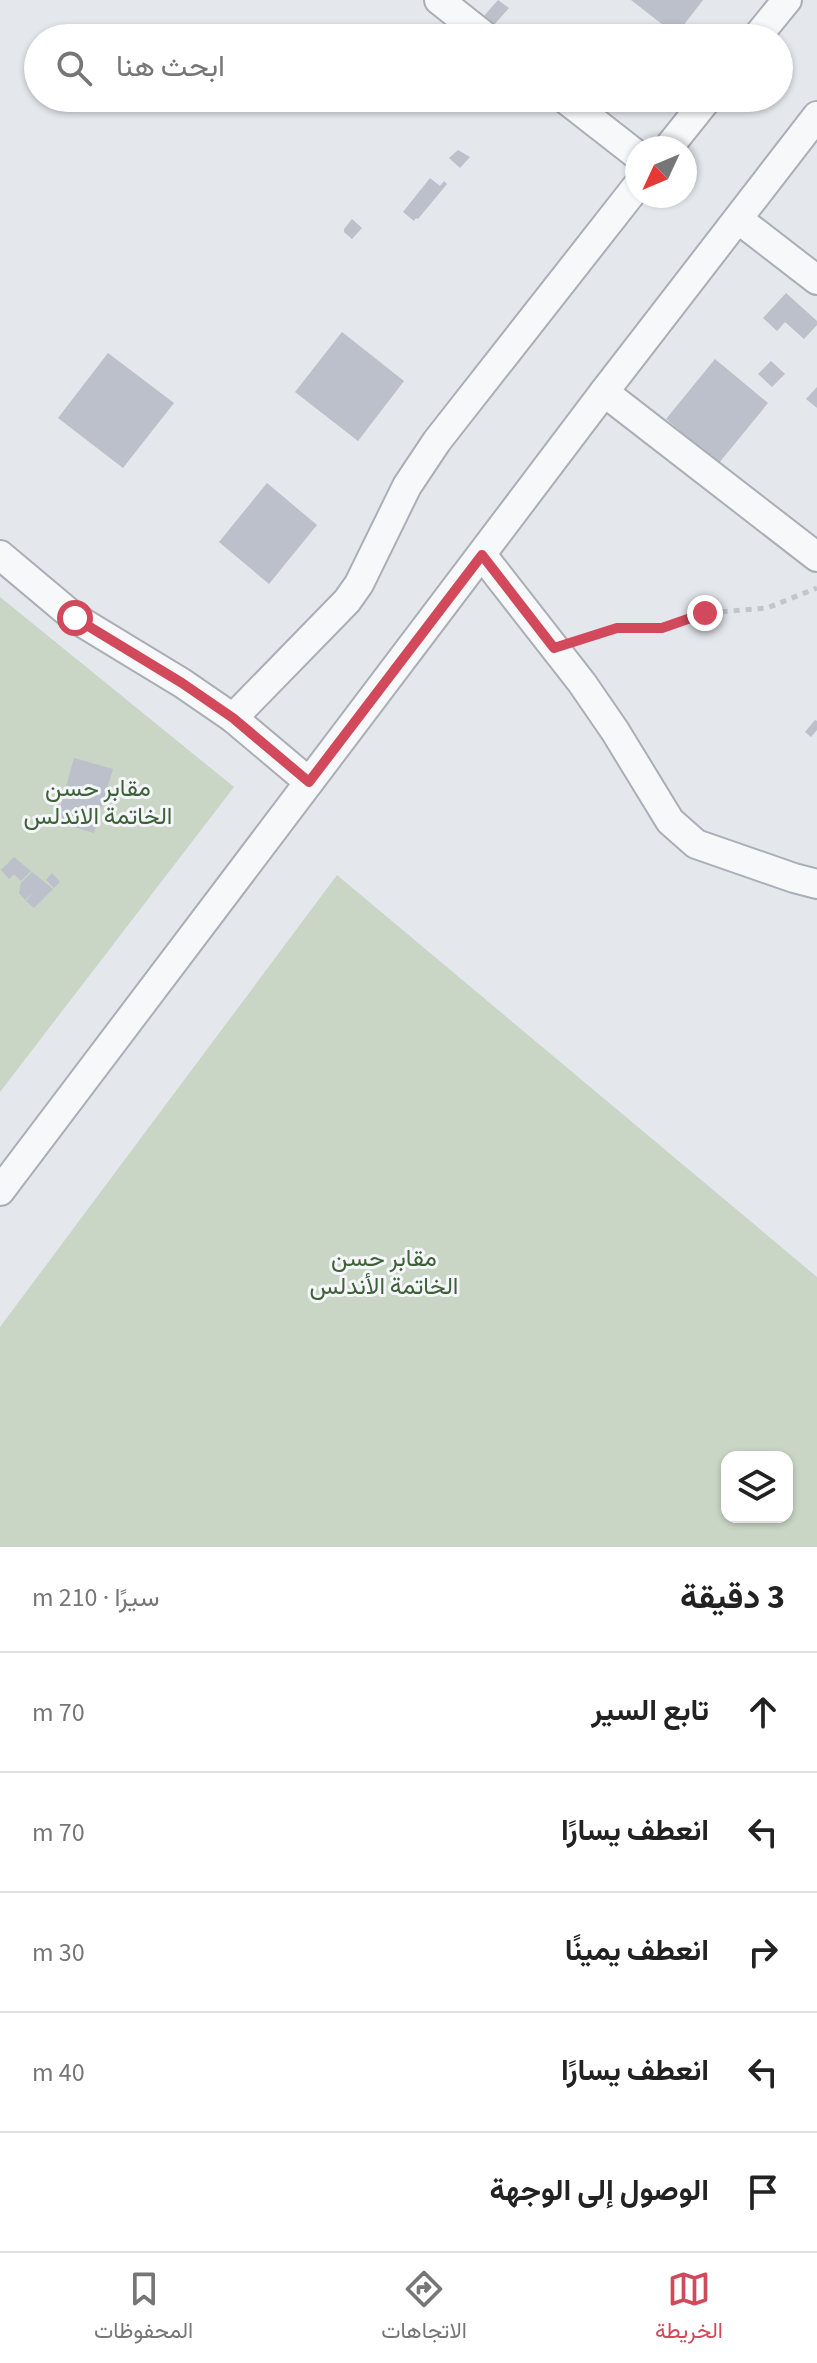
<!DOCTYPE html>
<html lang="ar">
<head>
<meta charset="utf-8">
<style>
	body { margin:0; font-family:"Source Sans 3",Vazirmatn,sans-serif; background:#f2f2f2; color:#222; direction:rtl }
	.controls { position:absolute; right:24px; bottom:24px; display:grid; overflow:hidden; border-radius:16px; box-shadow:0 2px 6px #0004 }
	.controls button { width:72px; height:72px; display:grid; place-items:center; padding:0; border:0; border-bottom:2px solid #e0e0e0; background:#fff; color:#222; font:40px sans-serif }
	.compass { position:absolute; left:625px; top:136px; width:72px; height:72px; border-radius:50%; background:#fff; box-shadow:0 2px 6px #0004; rotate:226deg }
	.stop { position:absolute; width:24px; height:24px; margin:-18px; border:6px solid #d1495b; border-radius:50%; background:#fff }
	.stop.end { background:#d1495b; border-color:#fff; box-shadow:0 2px 8px #0008 }
	.list { margin:0; padding:0; list-style:none }
	h2 { display:flex; justify-content:space-between; align-items:center; height:104px; margin:0; padding:0 32px; font-size:34px }
	h2 small { font-size:26px; font-weight:400; color:#767676 }
	.list li { display:grid; grid-template-columns:52px 1fr auto; gap:24px; align-items:center; box-sizing:border-box; height:120px; padding:0 32px; border-top:2px solid #e0e0e0 }
	.list b { display:block; font-size:30px; white-space:nowrap }
	.list em { font-size:26px; font-style:normal; color:#767676 }
	.icon { flex:none; width:44px; height:44px; fill:none; stroke:currentColor; stroke-width:2; stroke-linecap:round; stroke-linejoin:round }
	.map { position:relative; flex:none; width:817px; height:1547px; overflow:hidden; direction:ltr }
	.search { position:absolute; background:#fff; box-shadow:0 2px 6px #0004; left:24px; right:24px; top:24px; height:88px; display:flex; align-items:center; gap:20px; box-sizing:border-box; padding:0 28px; border-radius:44px; color:#767676; font-size:30px }
	.sheet { height:704px; background:#fff }
	nav { display:flex; justify-content:space-around; align-items:center; box-sizing:border-box; height:112px; border-top:2px solid #e0e0e0; background:#fff; font-size:22px; color:#767676 }
	nav a { display:grid; justify-items:center; gap:4px }
	nav .on { color:#d1495b }
	.map>svg:first-child { display:block }
</style>
</head>
<body>
<div class="map">
<svg width="817" height="1547" viewBox="0 0 817 1547">
	<rect width="100%" height="100%" fill="#e4e7ec"/>
	<g fill="#c9d6c5" fill-rule="evenodd">
		<polygon points="0,597 234,787 0,1092"/>
		<path d="M 337,875 L 817,1277 L 817,1547 L 0,1547 L 0,1327 ZM 727,1457 L 787,1457 L 787,1517 L 727,1517 Z"/>
	</g>
	<g fill="#bbc0ca">
		<polygon points="498,0 509,8 493,26 483,17"/>
		<polygon points="631,0 703,0 676,35"/>
		<polygon points="458,150 470,157 460,168 449,158"/>
		<polygon points="430,178 440,186 444,181 447,184 418,219 416,218 414,221 403,212"/>
		<polygon points="352,219 362,228 352,239 344,232 344,229"/>
		<polygon points="786,293 817,321 817,325 804,339 785,322 777,331 763,318"/>
		<polygon points="342,332 404,381 358,441 295,392"/>
		<polygon points="108,353 174,403 123,468 58,418"/>
		<polygon points="715,359 768,403 719,463 666,419"/>
		<polygon points="771,361 785,374 772,387 758,374"/>
		<polygon points="817,387 817,408 806,399"/>
		<polygon points="267,483 317,525 269,584 219,542"/>
		<polygon points="815,720 817,721 817,730 811,737 805,732"/>
		<polygon points="74,758 113,769 94,833 56,822"/>
		<polygon points="14,857 31,871 21,881 14,874 9,879 1,870"/>
		<polygon points="32,872 53,889 34,908 26,901 34,891 25,900 19,893 21,883"/>
		<polygon points="52,873 60,882 54,888 46,880"/>
	</g>
	<g fill="none" stroke-linecap="round" stroke-linejoin="round">
		<g stroke="#a9aeb7" stroke-width="32">
			<g id="minor">
				<polyline points="439,0 487,38"/>
				<polyline points="756,38 787,0"/>
				<polyline points="564,98 637,155"/>
				<polyline points="668,148 708,98"/>
				<polyline points="738,219 817,280"/>
				<polyline points="604,392 817,557"/>
				<polyline points="0,555 75,618 182,683 233,718 309,782"/>
				<polyline points="482,555 582,683 615,731 670,821 696,844 794,878 817,884"/>
				<polyline points="233,718 347,601 359,584 407,486 437,441 637,186"/>
				<polyline points="0,1191 604,392 817,116"/>
			</g>
		</g>
		<polyline stroke="#c2c5cb" stroke-width="5" stroke-dasharray="6 6" stroke-linecap="butt" points="582,639 617,628 662,628 705,613 767,608 817,588"/>
		<use href="#minor" stroke="#f7f8fa" stroke-width="28"/>
	</g>
	<g fill="none" stroke-linecap="round" stroke-linejoin="round">
		<polyline stroke="#d1495b" stroke-width="10" points="75,618 182,683 233,718 309,782 482,555 554,648 617,628 662,628 705,613"/>
	</g>
	<g text-anchor="middle" dominant-baseline="central" stroke-width="6" stroke-linejoin="round" paint-order="stroke">
		<g font-size="24" fill="#3f6138" stroke="#f4f6f9">
			<text x="98" y="788">مقابر حسن<tspan x="98" dy="28">الخاتمة الاندلس</tspan></text>
			<text x="384" y="1258">مقابر حسن<tspan x="384" dy="28">الخاتمة الأندلس</tspan></text>
		</g>
	</g>
</svg>
<div class="controls">
<button><svg class="icon" aria-label="layers" viewBox="0 0 24 24"><path d="M12 4l9 5-9 5-9-5zM3 14l9 5 9-5"/></svg></button>
</div>
<svg class="compass" viewBox="-18 -18 36 36"><path d="M0-13l5 13h-10z" fill="#e53935"/><path d="M0 13l5-13h-10z" fill="#767676"/></svg>
<div class="stop" style="left:75px;top:618px"></div>
<div class="stop end" style="left:705px;top:613px"></div>
<div class="search"><svg class="icon" aria-label="search" viewBox="0 0 24 24"><circle cx="10" cy="10" r="6"/><path d="M15 15l6 6"/></svg>ابحث هنا</div>
</div>
<section class="sheet">
<h2>3 دقيقة<small>سيرًا · 210 m</small></h2>
<ul class="list">
<li><svg class="icon" aria-label="ahead" viewBox="0 0 24 24"><path d="M12 20V5M6 11l6-6 6 6"/></svg><div><b>تابع السير</b></div><em>70 m</em></li>
<li><svg class="icon" aria-label="left" viewBox="0 0 24 24"><path d="M17 20v-9H6M10 6l-5 5 5 5"/></svg><div><b>انعطف يسارًا</b></div><em>70 m</em></li>
<li><svg class="icon" aria-label="right" viewBox="0 0 24 24"><path d="M7 20v-9h11M14 6l5 5-5 5"/></svg><div><b>انعطف يمينًا</b></div><em>30 m</em></li>
<li><svg class="icon" aria-label="left" viewBox="0 0 24 24"><path d="M17 20v-9H6M10 6l-5 5 5 5"/></svg><div><b>انعطف يسارًا</b></div><em>40 m</em></li>
<li><svg class="icon" aria-label="arrive" viewBox="0 0 24 24"><path d="M6 21V4h12l-3 4 3 4H6"/></svg><div><b>الوصول إلى الوجهة</b></div></li>
</ul>
</section>
<nav>
<a class="on"><svg class="icon" aria-label="map" viewBox="0 0 24 24"><path d="M3 6l6-2 6 2 6-2v14l-6 2-6-2-6 2zM9 4v14M15 6v14"/></svg>الخريطة</a>
<a><svg class="icon" aria-label="directions" viewBox="0 0 24 24"><path d="M12 3l9 9-9 9-9-9zM9 14v-3h6M13 9l2 2-2 2"/></svg>الاتجاهات</a>
<a><svg class="icon" aria-label="saved" viewBox="0 0 24 24"><path d="M7 4h10v16l-5-4-5 4z"/></svg>المحفوظات</a>
</nav>
</body>
</html>
